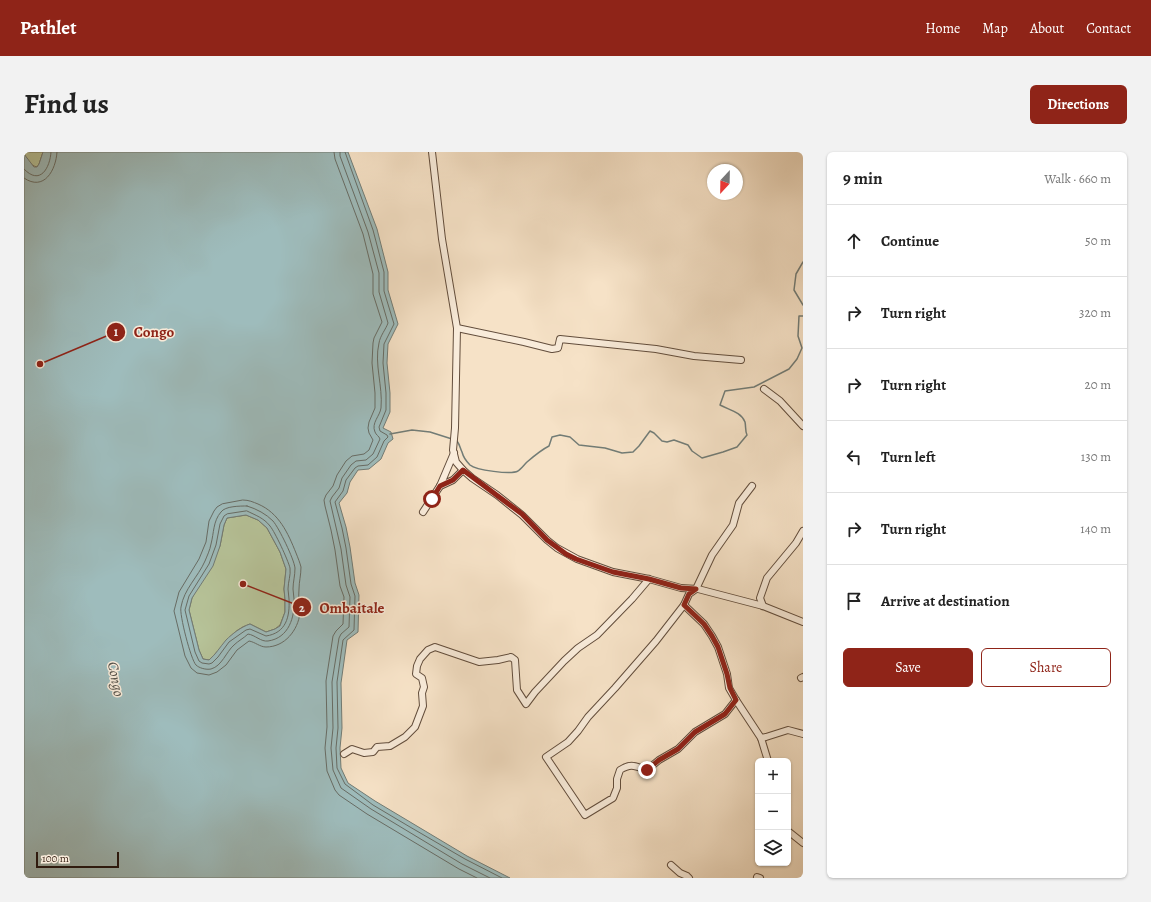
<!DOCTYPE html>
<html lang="en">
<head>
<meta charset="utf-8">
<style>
	body { margin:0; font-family:Alegreya,serif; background:#f2f2f2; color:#222 }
	.controls { position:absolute; right:12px; bottom:12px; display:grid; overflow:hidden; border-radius:6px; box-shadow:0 1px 3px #0004 }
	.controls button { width:36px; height:36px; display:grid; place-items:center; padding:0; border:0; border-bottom:1px solid #e0e0e0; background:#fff; color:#222; font:20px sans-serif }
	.compass { position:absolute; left:683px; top:12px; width:36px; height:36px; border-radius:50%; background:#fff; box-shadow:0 1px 3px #0004; rotate:202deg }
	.scale { position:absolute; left:12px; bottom:10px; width:83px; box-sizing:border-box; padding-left:4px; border:2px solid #301b0e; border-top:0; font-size:11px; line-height:14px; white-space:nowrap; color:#301b0e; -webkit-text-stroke:3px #f9ecdb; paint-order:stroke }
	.stop { position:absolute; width:12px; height:12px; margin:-9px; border:3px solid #8f2418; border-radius:50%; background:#fff }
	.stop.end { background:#8f2418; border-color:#fff; box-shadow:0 1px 4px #0008 }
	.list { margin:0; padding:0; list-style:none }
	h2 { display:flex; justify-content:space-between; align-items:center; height:52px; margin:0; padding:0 16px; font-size:17px }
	h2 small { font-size:13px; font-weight:400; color:#767676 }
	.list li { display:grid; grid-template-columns:26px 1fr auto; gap:12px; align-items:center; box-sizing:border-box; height:72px; padding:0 16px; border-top:1px solid #e0e0e0 }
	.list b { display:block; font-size:15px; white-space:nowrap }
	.list em { font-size:13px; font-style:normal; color:#767676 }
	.actions { display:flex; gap:8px; padding:12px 16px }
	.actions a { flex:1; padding:9px 0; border:1px solid #8f2418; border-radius:6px; text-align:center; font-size:14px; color:#8f2418 }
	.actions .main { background:#8f2418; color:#fff }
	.icon { flex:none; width:22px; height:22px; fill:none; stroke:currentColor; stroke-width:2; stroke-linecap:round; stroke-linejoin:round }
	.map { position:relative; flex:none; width:779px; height:726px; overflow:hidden; border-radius:6px }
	header { display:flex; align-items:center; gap:24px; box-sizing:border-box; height:56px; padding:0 20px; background:#8f2418; color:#fff }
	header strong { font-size:19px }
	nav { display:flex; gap:22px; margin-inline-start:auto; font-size:14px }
	.intro { display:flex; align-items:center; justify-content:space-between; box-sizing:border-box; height:96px; padding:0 24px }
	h1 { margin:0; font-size:28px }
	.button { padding:10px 18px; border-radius:6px; background:#8f2418; color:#fff; font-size:14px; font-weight:700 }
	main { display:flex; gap:24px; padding:0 24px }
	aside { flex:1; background:#fff; border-radius:6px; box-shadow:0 1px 3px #0004 }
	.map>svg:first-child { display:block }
</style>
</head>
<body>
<header>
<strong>Pathlet</strong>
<nav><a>Home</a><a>Map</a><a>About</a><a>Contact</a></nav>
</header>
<div class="intro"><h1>Find us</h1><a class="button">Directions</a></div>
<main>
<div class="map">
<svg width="779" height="726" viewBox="0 0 779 726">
	<rect width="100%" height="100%" fill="#f6e2c7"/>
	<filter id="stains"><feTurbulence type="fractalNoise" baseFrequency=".005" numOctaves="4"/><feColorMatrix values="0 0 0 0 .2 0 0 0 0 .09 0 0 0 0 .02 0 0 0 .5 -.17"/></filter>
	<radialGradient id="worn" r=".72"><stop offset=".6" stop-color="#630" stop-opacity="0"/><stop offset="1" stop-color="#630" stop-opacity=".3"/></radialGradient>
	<g fill="#b7c49a" stroke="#747054">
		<path d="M 0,0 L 19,0 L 15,12 L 13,15 C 7,14 1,6 0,0 Z"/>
		<path d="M 222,363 L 234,368 L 243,376 L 256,400 L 262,417 L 260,437 L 261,447 L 261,460 L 256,473 L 251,477 L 242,480 L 226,472 C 206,478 199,496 185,508 L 179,507 L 175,498 L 165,458 L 168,446 L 196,394 L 200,373 L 203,366 Z"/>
	</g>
	<path fill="#9ebcbc" stroke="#727c76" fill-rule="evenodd" d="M 19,0 L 324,0 L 353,77 L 364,120 L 364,138 L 374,172 L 364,192 L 363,211 L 366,241 L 366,260 L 359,276 L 367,280 L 369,287 L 364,291 L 357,307 L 345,317 L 334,318 L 326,330 L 323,341 L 315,351 L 322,375 L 326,395 L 331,431 L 335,443 L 334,480 L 323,488 L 317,531 L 318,576 L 316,596 L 317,616 L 324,631 L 351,649 L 443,704 L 486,726 L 0,726 L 0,2 L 10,15 L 13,15 L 15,12 ZM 222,363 L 234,368 L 243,376 L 256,400 L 262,417 L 260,437 L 261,447 L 261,460 L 256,474 L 251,477 L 242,480 L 226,472 C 217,475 208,482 202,488 C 196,495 192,502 185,508 L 179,507 L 175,498 L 165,458 L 168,446 L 189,414 L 196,394 L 200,373 L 203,366 Z"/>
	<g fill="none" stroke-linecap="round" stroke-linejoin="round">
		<g stroke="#676c65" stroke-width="1">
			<polyline points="310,0 311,7 339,82 349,122 349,142 358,170 350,186 349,191 348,211 351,241 351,256 345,270 344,276 345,281 349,288 345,298 340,302 328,304 322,309 313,323 309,334 302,343 300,348 301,354 307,378 311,398 316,434 320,445 319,472 312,479 309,484 302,529 303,575 301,596 303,619 311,638 315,643 343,662 435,717 453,726"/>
			<path d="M 316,0 L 316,4 L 344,80 L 355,121 L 355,140 L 364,171 C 362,177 356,184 355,191 C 350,212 359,234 357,256 C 356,264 347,271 351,280 C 352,283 355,284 356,287 L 349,302 L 342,308 L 332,309 L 327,313 L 318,326 L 315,336 L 308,345 L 306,349 L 317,397 L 322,433 L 326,445 L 325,475 L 317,482 L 315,486 L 308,530 L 309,576 L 307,596 L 309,618 L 317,636 L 347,657 L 438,712 L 466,726"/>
			<polyline points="321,0 349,78 360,120 360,139 370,172 360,192 359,211 362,241 362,258 355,275 356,279 363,283 364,285 360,289 353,305 344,313 334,314 331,316 322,328 319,339 311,350 318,376 322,396 327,432 331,444 330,478 319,488 313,530 314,576 312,596 313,616 321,632 349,653 386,675 441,707 478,726"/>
			<path d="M 0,17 C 16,34 26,16 27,0"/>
			<path d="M 0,26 C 20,40 32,18 33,0"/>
			<path d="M 219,348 C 225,348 229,350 234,352 C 255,361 264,381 272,401 C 274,406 276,411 277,415 C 277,423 275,430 275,437 C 274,445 276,453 276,461 C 274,478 261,495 242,495 C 236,495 231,490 225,489 L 213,498 L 202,513 L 193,520 L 185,523 L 173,521 L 167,516 L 161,504 L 150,459 L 155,440 L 175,407 L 182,390 L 185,369 L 190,359 L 193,355 L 198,352 Z"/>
			<path d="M 223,354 C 233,357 242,362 249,369 C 255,376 270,407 271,416 C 271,424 269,430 269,437 C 269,440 270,444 270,447 C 271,465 265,486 244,489 C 237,490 231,483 224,482 C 220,486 214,489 210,493 C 202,500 198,514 187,517 C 182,518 175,516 172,513 C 167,508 155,462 157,455 C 160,437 174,425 181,409 C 183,404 186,398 187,392 C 190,381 189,369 197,360 C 201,354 216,354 223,354 Z"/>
			<path d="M 223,359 C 231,363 240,366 246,374 C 251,380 264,408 266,416 C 267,423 264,430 264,437 C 264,440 265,444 265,447 C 266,465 262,481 242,484 L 226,477 L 222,478 L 205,490 L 194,505 L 188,511 L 185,512 L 178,511 L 175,509 L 171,500 L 161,458 L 165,444 L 185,412 L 192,393 L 196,372 L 200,364 L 203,362 Z"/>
		</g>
		<g stroke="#727c76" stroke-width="1.5">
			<polyline points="779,110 772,122 770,138 779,153"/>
			<polyline points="366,282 388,278 406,280 428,287"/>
			<path d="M 433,289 C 436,293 436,296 438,300 C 439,304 443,310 446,313 C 452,318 487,323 494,319 C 497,317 500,313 503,310 C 510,304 517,298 525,294 L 528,285 L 536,283 L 546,285 L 555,293 L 581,296 L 598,301 L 609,300 L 615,294 L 626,279 L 630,281 L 638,289 L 643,290 L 650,288 L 664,293 L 668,299 L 678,306 L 699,300 L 713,295 L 723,283 C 721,279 722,274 721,270 C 717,260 705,258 696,253 L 701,239 L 730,235 L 765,217 L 773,207 L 778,196 L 774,184 L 775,164 L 779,164"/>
		</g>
		<g stroke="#624d3c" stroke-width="8">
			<g id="street">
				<polyline points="408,0 418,87 433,176 431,276 429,298 432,310 439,318 448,326 473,343 498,363 523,388 533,396 553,407 589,420 625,427 657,436 674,437 739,454 779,470"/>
				<polyline points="433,176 500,190 528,197 534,196 536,187 632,197 670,204 717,208"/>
				<polyline points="740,237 756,249 779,274"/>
				<polyline points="416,334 429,328 439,318"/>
				<polyline points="399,360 416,334 430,301"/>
				<polyline points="660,453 680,472 688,484 694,495 703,522 705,536 712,548 737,586 744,609"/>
				<polyline points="739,454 736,446 743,426 772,391 779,379"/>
				<polyline points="777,526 779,525"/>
				<path d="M 712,548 L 701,562 L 671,580 L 654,597 L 635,608 L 623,618 C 611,614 607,611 596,618 L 593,627 L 593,636 L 589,646 L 561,663 L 522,605 L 544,590 L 554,579 L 564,565 L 591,536 L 632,489 L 660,453 L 665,442 L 672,437 L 688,403 L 709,373 L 715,351 L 728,334"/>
				<polyline points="737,586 742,585 764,578 779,582"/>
				<polyline points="320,602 328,597 340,601 349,600 353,595 366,594 381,585 391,575 399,554 398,541 400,535 398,526 392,522 393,514 396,507 404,498 411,495 455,510 474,508 487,505 491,508 493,538 502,552 511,540 540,509 554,496 573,483 608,447 625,427"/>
				<polyline points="764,679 779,691"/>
				<polyline points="647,713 656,721 663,724 665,726"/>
				<polyline points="733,725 736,726"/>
			</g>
		</g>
		<use href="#street" stroke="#f9ecdb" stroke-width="6"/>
	</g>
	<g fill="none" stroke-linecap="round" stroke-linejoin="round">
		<polyline stroke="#8f2418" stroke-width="5" points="408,347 416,334 429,328 439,318 498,362 523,388 542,402 552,407 589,420 625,427 657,436 672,437 665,442 660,453 680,472 688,484 694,495 703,522 706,536 712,548 701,562 671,580 654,597 635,608 623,618"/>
	</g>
	<g text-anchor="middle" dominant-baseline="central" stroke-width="3" stroke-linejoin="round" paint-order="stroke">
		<g font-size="15" font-style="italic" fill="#56534b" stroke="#f9ecdb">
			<text transform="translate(92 527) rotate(79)">Congo</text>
		</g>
	</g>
	<path fill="none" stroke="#8f2418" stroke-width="1.5" d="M16 212L92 180M219 432L278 455"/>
	<g fill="#8f2418" stroke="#f9ecdb" stroke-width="1.5">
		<circle cx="16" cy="212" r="4"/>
		<circle cx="219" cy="432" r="4"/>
		<circle cx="92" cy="180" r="10"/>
		<circle cx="278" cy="455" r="10"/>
	</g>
	<g font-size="12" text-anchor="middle" font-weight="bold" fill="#fff">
		<text x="92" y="184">1</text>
		<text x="278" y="460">2</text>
	</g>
	<g font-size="15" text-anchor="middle" font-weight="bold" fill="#8f2418" stroke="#f9ecdb" stroke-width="3" stroke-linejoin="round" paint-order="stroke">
		<text x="130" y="185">Congo</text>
		<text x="328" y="461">Ombaitale</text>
	</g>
	<rect width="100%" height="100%" filter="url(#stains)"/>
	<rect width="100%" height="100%" fill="url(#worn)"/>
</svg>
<div class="controls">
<button>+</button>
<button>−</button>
<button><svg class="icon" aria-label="layers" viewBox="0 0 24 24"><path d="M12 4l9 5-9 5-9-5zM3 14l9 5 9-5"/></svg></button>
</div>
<svg class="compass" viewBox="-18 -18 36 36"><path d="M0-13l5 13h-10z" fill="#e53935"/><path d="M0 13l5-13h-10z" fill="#767676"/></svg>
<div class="scale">100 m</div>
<div class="stop" style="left:408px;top:347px"></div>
<div class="stop end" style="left:623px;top:618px"></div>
</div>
<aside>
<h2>9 min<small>Walk · 660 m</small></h2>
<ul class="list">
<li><svg class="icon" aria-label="ahead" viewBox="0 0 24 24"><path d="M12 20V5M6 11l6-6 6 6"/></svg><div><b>Continue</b></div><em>50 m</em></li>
<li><svg class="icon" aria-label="right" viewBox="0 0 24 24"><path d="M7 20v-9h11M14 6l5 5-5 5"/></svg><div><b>Turn right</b></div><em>320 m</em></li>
<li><svg class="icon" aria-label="right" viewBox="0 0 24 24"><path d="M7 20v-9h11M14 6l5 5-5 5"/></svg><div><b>Turn right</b></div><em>20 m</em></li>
<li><svg class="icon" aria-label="left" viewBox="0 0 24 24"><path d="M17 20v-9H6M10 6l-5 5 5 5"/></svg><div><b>Turn left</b></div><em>130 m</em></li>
<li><svg class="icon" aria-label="right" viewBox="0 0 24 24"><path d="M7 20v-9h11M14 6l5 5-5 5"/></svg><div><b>Turn right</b></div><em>140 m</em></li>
<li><svg class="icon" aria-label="arrive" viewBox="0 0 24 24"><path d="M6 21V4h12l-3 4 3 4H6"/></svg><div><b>Arrive at destination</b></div></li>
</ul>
<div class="actions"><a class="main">Save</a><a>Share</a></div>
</aside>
</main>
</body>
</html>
